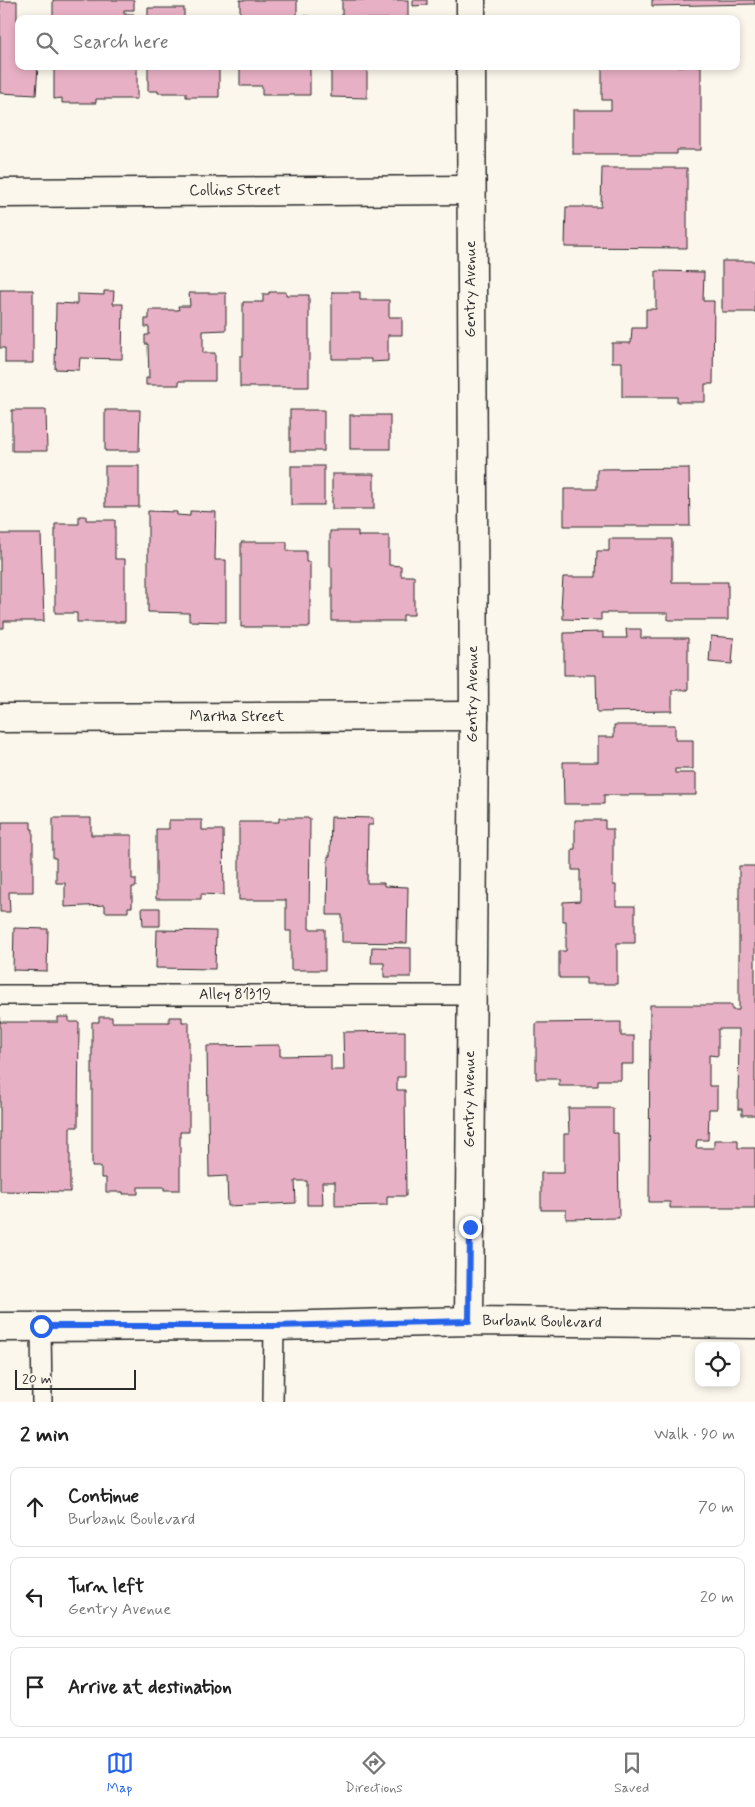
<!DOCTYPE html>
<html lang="en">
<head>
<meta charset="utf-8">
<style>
	body { margin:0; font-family:Mynerve,sans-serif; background:#f2f2f2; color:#222 }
	.controls { position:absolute; right:15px; bottom:15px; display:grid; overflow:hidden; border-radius:10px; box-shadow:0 2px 8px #0003 }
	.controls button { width:45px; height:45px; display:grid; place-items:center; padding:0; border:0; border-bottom:1px solid #e0e0e0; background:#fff; color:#222; font:25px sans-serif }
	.scale { position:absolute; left:15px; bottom:12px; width:121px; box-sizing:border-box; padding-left:5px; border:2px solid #2b2b2b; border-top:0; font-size:14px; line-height:18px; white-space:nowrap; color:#2b2b2b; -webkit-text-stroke:4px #fbf7ec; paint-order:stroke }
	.stop { position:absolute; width:15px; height:15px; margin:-11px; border:4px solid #2563eb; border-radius:50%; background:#fff }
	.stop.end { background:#2563eb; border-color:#fff; box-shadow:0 1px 5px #0008 }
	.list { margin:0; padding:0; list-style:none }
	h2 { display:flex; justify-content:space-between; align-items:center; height:65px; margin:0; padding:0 20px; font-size:21px }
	h2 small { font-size:16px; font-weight:400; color:#767676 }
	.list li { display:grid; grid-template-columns:32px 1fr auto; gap:15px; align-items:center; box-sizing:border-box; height:80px; margin:0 10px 10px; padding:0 10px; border:1px solid #e0e0e0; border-radius:10px }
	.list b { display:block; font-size:19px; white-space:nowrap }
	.list p { margin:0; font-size:16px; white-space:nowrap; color:#767676 }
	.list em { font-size:16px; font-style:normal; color:#767676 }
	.icon { flex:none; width:28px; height:28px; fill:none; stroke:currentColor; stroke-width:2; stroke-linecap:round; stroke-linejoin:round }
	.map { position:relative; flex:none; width:755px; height:1402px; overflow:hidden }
	.search { position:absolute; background:#fff; box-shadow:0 2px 8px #0003; left:15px; right:15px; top:15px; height:55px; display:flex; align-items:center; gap:12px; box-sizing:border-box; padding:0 18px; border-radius:10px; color:#767676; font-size:19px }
	.sheet { height:335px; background:#fff }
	nav { display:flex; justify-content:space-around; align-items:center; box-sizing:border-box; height:70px; border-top:1px solid #e0e0e0; background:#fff; font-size:14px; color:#767676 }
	nav a { display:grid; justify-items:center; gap:2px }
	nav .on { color:#2563eb }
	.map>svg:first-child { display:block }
</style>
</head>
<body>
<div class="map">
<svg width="755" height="1402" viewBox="0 0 755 1402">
	<rect width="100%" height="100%" fill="#fbf7ec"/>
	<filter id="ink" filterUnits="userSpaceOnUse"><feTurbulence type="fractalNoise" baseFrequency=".02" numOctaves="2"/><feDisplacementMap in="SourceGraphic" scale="10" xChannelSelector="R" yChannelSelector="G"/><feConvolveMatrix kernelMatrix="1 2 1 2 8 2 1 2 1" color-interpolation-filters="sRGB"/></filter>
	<g filter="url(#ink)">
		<g fill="#e8b0c4" stroke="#2b2b2b">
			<polygon points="53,0 134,0 134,10 124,10 124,14 134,14 134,19 53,19"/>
			<polygon points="240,0 297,0 297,18 299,18 299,16 309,16 309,19 240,19"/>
			<rect x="342" y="0" width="66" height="19"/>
			<polygon points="413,0 427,0 427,5 413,6"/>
			<polygon points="652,0 755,0 755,4 652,6"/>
			<polygon points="0,1 17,1 17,20 19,20 19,66 38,66 36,95 0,93"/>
			<rect x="148" y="8" width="36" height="11"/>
			<polygon points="54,66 137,66 137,99 96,99 96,103 62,103 62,98 54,99"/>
			<polygon points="148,66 219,66 219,97 186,97 186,93 158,93 158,91 148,91"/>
			<polygon points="240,66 310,66 310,95 262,95 262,86 240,86"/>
			<polygon points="331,66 367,66 367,98 331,97"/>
			<polygon points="602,66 701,66 701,150 677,150 677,154 573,154 573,110 611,110 611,100 602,100"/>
			<polygon points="602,168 687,168 687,248 565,247 566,207 601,207"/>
			<rect x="722" y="261" width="33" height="51"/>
			<polygon points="656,271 704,272 703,301 714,301 713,384 705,384 705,402 677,402 677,397 622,397 622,362 612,362 612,343 631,343 632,328 646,328 646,309 656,309"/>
			<polygon points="0,290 33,290 33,363 5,363 5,348 0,348"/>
			<polygon points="104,291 114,291 113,304 123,304 122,359 80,358 79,370 55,369 56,303 77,304 77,294 104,295"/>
			<polygon points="269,292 286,292 286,295 309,295 309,387 240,387 240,356 243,356 243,302 263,302 263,294 269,294"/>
			<polygon points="332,292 360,292 360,300 389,300 389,317 402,317 402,335 388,335 388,361 371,362 371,359 332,359"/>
			<polygon points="189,293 226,293 226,330 203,331 203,353 215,353 215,381 179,381 179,385 146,385 146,378 149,378 148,344 145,344 145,335 149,335 149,327 145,327 145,319 149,319 149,310 179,310 178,306 190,306"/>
			<polygon points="12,410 46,410 47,451 12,451"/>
			<polygon points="105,410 140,410 139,451 105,451"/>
			<rect x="290" y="410" width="34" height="41"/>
			<rect x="350" y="415" width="40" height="34"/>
			<rect x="105" y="466" width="34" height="41"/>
			<rect x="291" y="466" width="33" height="39"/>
			<polygon points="689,468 690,526 564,526 564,489 597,489 597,469"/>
			<rect x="332" y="474" width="42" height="35"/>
			<polygon points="148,511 177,512 177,515 190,516 190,511 216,512 215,560 226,560 226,622 189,621 189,613 148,612"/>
			<polygon points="79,516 86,516 86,520 115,520 115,559 125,559 125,622 77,622 77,613 55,613 55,524 79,524"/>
			<polygon points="330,531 358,531 358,536 389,536 389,565 401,566 401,576 414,576 414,615 403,615 403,621 332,621 332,567 330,567"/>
			<polygon points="0,534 41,534 44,621 4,621 4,628 0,628"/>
			<polygon points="609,539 672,539 672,582 728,582 728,620 668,620 668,613 601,613 601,620 563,619 563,608 561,608 563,577 596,577 597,551 609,551"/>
			<polygon points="241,542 287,542 287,551 306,551 306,562 310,562 310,627 241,627"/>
			<polygon points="626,629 641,629 641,638 688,638 688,690 672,690 672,711 597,712 596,675 564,675 564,633 603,632 603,638 627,638"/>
			<polygon points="711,636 734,638 732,664 709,662"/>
			<polygon points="614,725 675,725 675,740 693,740 693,769 675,769 675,773 696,773 696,795 604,795 604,804 564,804 563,762 598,762 598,737 614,737"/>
			<polygon points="331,817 373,818 373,825 368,825 367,883 384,883 384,886 408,887 407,943 342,942 342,915 327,915 328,856 330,856"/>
			<polygon points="53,818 91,818 91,835 132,835 132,879 136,879 136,887 132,887 132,907 128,907 128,912 105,912 105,905 65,907 65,883 56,883 56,858 53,858"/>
			<polygon points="279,818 310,818 309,929 325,929 325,970 291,970 291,931 286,931 286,900 239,900 239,822 279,822"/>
			<polygon points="169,820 202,820 202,830 223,830 224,895 201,894 201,899 156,899 156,829 169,829"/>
			<polygon points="575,820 605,820 605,829 613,829 613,885 616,885 616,906 635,906 635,943 617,943 617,984 586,984 586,978 559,978 559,951 566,951 566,921 563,921 563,902 580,901 580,870 572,870 572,849 575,849"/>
			<polygon points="2,822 31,822 31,829 33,829 33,892 9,892 10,912 0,912 0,829 2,829"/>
			<polygon points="739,866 755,866 755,1115 742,1115 742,1109 738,1109 739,1029 718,1029 718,1056 709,1055 709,1086 717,1086 717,1109 709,1109 708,1140 697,1140 696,1148 714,1148 714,1140 738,1140 738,1148 755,1148 755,1208 670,1208 670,1202 649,1202 650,1005 732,1005 732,1010 739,1010"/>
			<polygon points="142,908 160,908 160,926 143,926"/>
			<polygon points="14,928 48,929 47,971 13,970"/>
			<polygon points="157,930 216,931 215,969 156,968"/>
			<polygon points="372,947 411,948 411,977 384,977 384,963 371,963"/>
			<polygon points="0,1017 0,1022 58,1022 58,1017 69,1017 69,1022 79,1022 78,1127 70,1127 70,1192 0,1191"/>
			<polygon points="99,1017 112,1017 112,1022 169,1022 169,1017 182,1017 182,1022 189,1022 189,1132 180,1132 180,1190 164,1190 164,1187 138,1187 138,1194 123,1194 123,1192 106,1192 106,1178 101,1178 101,1167 92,1167 92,1022 99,1022"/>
			<polygon points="621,1022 621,1036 634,1036 634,1064 621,1064 621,1080 598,1080 598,1086 559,1086 559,1079 536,1079 536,1023"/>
			<polygon points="405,1031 405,1077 397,1077 397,1090 405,1090 406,1196 387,1196 387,1205 335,1206 335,1182 322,1182 323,1205 307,1205 307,1181 295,1181 296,1203 228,1206 227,1176 209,1177 207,1046 280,1045 280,1056 331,1055 331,1070 344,1070 343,1032"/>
			<polygon points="568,1108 613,1108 613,1133 618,1133 619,1218 566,1219 566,1210 541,1210 541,1173 564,1173 564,1134 569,1134"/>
		</g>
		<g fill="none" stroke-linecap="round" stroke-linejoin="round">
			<g stroke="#2b2b2b" stroke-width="22">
				<g id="lane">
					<polyline points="0,995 471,995"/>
					<polyline points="41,1326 42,1402"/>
					<polyline points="273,1402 274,1326"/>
				</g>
			</g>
			<g stroke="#2b2b2b" stroke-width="31">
				<g id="street">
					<polyline points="471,19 471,0"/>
					<polyline points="0,193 470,190"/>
					<polyline points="0,718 474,716"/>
					<polyline points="469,1321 474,716 471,66"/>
				</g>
			</g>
			<g stroke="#2b2b2b" stroke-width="31">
				<polyline id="primary" points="0,1327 274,1326 469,1321 755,1324"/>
			</g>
			<use href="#lane" stroke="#fbf7ec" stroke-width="19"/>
			<use href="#street" stroke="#fbf7ec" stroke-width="28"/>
			<use href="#primary" stroke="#fbf7ec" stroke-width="28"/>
		</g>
	</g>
	<g fill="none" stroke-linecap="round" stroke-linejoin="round" filter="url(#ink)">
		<polyline stroke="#2563eb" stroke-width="6" points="41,1326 274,1326 469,1321 470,1227"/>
	</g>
	<g text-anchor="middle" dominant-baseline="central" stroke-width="4" stroke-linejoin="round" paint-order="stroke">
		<g font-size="15" fill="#2b2b2b" stroke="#fbf7ec">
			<text x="235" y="191">Collins Street</text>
			<text transform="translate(471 289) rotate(-90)">Gentry Avenue</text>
			<text transform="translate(473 694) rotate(-90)">Gentry Avenue</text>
			<text x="237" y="717">Martha Street</text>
			<text x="235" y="995">Alley 81319</text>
			<text transform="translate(470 1099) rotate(-90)">Gentry Avenue</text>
			<text transform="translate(542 1322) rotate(1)">Burbank Boulevard</text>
		</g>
	</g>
</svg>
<div class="controls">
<button><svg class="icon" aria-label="locate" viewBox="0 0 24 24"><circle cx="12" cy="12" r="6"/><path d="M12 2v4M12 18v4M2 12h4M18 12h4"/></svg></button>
</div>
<div class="scale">20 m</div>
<div class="stop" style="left:41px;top:1326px"></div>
<div class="stop end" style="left:470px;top:1227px"></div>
<div class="search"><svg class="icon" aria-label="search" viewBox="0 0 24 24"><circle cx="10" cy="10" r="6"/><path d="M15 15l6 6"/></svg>Search here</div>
</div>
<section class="sheet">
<h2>2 min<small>Walk · 90 m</small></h2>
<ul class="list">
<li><svg class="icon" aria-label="ahead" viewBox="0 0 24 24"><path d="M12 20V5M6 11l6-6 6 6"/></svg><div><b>Continue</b><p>Burbank Boulevard</p></div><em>70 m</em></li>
<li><svg class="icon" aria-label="left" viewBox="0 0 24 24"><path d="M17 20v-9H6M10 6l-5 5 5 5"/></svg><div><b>Turn left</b><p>Gentry Avenue</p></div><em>20 m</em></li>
<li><svg class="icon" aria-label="arrive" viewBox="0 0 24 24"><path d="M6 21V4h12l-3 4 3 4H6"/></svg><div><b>Arrive at destination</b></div></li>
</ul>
</section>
<nav>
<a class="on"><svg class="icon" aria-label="map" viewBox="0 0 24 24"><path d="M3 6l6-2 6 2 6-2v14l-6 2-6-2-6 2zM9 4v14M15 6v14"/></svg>Map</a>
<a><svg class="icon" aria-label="directions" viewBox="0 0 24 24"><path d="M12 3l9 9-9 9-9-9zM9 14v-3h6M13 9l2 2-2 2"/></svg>Directions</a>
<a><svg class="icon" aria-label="saved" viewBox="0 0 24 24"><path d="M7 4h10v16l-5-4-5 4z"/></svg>Saved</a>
</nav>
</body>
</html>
